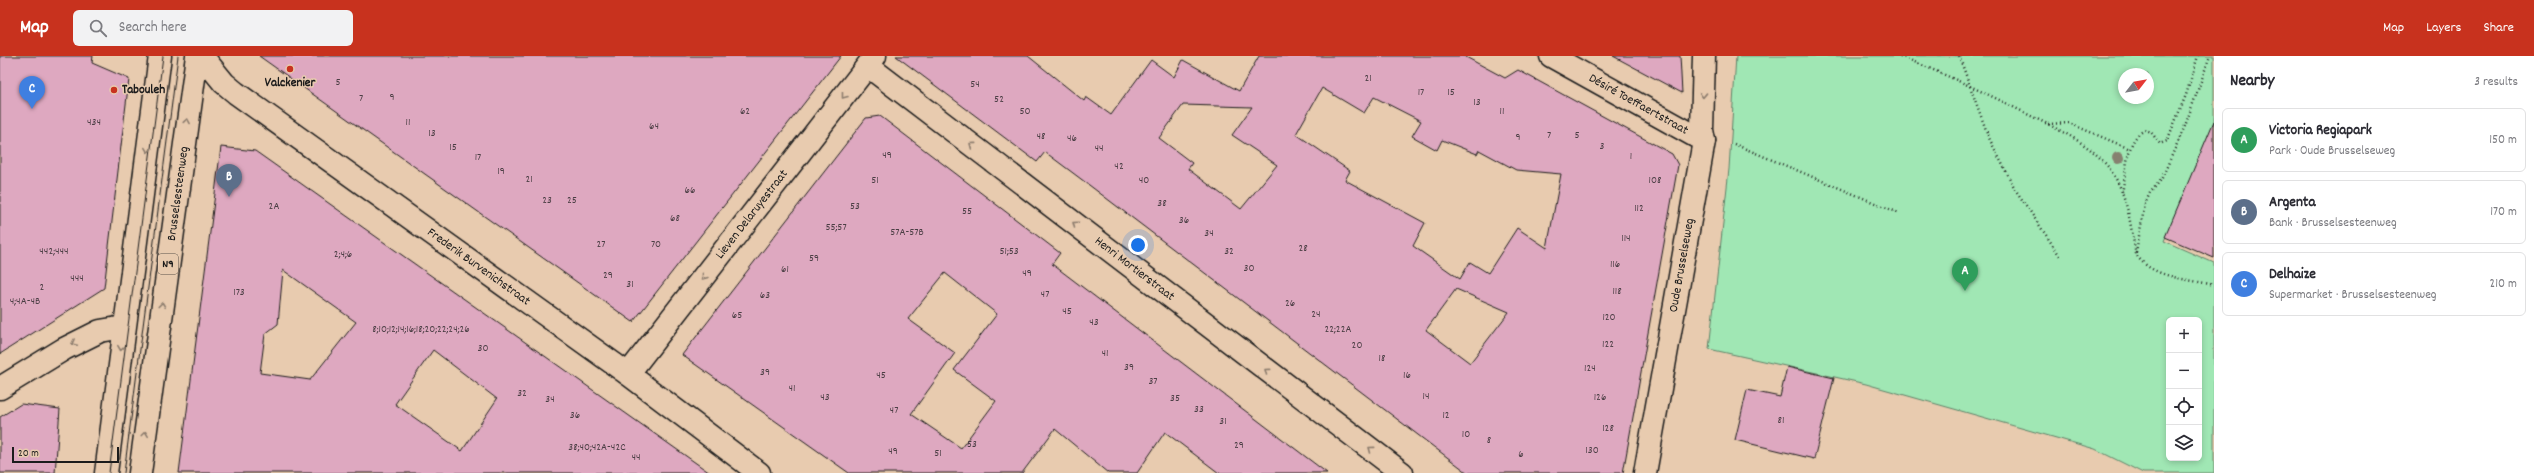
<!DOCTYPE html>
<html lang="en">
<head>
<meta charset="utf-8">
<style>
	body { margin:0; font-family:Dekko,sans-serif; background:#f2f2f3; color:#2b2b33 }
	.controls { position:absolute; right:12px; bottom:12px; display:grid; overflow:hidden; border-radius:6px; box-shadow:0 2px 6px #0003 }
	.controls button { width:36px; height:36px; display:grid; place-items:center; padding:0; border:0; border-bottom:1px solid #e1e1e2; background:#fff; color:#2b2b33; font:20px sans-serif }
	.compass { position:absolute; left:2118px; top:12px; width:36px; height:36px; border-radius:50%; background:#fff; box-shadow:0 2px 6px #0003; rotate:59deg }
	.scale { position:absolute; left:12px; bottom:10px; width:107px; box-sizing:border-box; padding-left:4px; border:2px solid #1c1c1c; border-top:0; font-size:11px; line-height:14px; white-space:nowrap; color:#1c1c1c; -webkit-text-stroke:3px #e8cbaf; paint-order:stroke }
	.you { position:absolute; left:1138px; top:189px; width:14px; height:14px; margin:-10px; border:3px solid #fff; border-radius:50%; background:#1a73e8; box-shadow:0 0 0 6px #1a73e833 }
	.badge { display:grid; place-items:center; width:26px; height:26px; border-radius:50%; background:#c8321e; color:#fff; font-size:13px; font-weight:700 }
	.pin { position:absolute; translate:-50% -33px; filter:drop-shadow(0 1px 2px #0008) }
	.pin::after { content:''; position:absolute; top:21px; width:14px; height:12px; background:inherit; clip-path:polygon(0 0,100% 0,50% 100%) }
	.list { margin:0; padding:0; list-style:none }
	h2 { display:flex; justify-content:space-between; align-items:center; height:52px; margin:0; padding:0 16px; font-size:17px }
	h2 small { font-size:13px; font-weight:400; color:#7c7c81 }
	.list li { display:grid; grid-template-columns:26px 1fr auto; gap:12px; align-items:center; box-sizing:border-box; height:64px; margin:0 8px 8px; padding:0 8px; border:1px solid #e1e1e2; border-radius:6px }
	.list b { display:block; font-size:15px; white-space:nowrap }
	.list p { margin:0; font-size:13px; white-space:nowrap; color:#7c7c81 }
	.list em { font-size:13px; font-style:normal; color:#7c7c81 }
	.icon { flex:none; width:22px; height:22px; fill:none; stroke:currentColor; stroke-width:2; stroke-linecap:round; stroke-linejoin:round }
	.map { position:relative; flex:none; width:2214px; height:417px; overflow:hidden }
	header { display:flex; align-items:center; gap:24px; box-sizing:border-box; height:56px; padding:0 20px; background:#c8321e; color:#fff }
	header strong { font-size:19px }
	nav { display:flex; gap:22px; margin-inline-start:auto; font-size:14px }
	.search { width:280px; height:36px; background:#f2f2f3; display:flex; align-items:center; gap:10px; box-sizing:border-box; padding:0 14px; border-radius:6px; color:#7c7c81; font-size:15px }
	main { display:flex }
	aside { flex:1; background:#fff }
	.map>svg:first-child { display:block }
</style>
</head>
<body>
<header>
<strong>Map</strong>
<div class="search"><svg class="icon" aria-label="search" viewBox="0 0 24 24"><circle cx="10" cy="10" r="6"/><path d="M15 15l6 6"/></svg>Search here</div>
<nav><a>Map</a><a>Layers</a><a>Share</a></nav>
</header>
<main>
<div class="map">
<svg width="2214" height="417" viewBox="0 0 2214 417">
	<rect width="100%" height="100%" fill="#e8cbaf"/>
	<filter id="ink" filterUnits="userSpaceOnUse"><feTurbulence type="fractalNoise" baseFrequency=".025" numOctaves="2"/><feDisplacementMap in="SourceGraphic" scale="8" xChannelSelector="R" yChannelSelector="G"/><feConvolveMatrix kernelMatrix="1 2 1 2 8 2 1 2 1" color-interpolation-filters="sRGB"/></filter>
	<g filter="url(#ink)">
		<path fill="#a0e7b4" stroke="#5e8268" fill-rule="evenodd" d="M 1736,0 L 2214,0 L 2214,66 L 2164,185 L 2214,207 L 2214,417 L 2143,417 L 2095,393 L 1866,328 L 1709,293 L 1729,113 ZM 2124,18 L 2148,18 L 2148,42 L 2124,42 ZM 2169,264 L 2199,264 L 2199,402 L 2169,402 Z"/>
		<g fill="#dea8c0" stroke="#1c1c1c" fill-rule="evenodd">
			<polygon points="0,0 93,0 92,7 129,23 104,232 0,298"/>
			<polygon points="259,0 841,0 633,266"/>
			<path d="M 896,0 L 1028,0 L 1084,45 L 1086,41 L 1111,59 L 1151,4 L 1174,21 L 1183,4 L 1239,35 L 1259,0 L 1464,0 L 1505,22 L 1518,14 L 1672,98 L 1678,109 L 1623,417 L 1468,417 L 1089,129 L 1045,96 L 1037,106 ZM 1322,32 L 1364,57 L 1374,41 L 1421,65 L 1412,80 L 1437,94 L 1442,84 L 1477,98 L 1479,94 L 1516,114 L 1561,118 L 1547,192 L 1517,172 L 1488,217 L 1470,206 L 1460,223 L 1413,190 L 1425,167 L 1345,124 L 1350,115 L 1296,78 ZM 1183,49 L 1252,51 L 1232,79 L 1277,109 L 1241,153 L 1188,113 L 1192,107 L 1159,82 ZM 1456,233 L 1509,256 L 1470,307 L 1426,274 Z"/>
			<polygon points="1613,0 1680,0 1682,37"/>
			<path d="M 880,60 L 1060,197 L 1052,208 L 1327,417 L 1219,417 L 1165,376 L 1137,417 L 1108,417 L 1055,373 L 1022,417 L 849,417 L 682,299 L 866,62 ZM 945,217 L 997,258 L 954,314 L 996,345 L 961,392 L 911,358 L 955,297 L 908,263 Z"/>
			<polygon points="2214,65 2214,202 2165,181"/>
			<path d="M 221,91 L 255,95 L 710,417 L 179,417 ZM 283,214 L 356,266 L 310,324 L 260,317 L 265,278 L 278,268 ZM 433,294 L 497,343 L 462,395 L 395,348 Z"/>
			<polygon points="1787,311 1834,322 1814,403 1735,384 1747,334 1780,341"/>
			<polygon points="21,348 60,353 55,417 0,417 0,361"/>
		</g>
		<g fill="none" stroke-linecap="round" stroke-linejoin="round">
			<g stroke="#1c1c1c" stroke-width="25">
				<g id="minor">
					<path id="s1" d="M 202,0 L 224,27 L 236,37 L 628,318 L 759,417"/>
					<path id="s2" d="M 1551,0 L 1704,85"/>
					<path id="s3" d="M 868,10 L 1402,417"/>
					<path id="s4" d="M 628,318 L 875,0"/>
					<polyline points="0,332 64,293 100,275 124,271"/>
					<path id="s5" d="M 1645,417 L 1704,85 L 1702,74 L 1704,0"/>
				</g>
			</g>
			<g stroke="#1c1c1c" stroke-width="25">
				<g id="major">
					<polyline points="106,417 160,0"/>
					<path id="s6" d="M 140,417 L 197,0"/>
				</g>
			</g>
			<g stroke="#1c1c1c" stroke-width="2.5" stroke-dasharray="1 3" stroke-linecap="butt">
				<path d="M 1900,0 C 1944,18 1987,37 2029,59 C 2057,73 2090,87 2109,112 C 2128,137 2130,169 2136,198 C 2150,222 2189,223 2214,229"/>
				<polyline points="1959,0 1989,82 2015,133 2060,200"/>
				<polyline points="2048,68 2069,67 2130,93"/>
				<polyline points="1734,88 1899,157"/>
				<path d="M 2122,136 C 2127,117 2125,81 2146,74 L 2151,76 L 2160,88 L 2167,85 L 2186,39 L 2198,0"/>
				<polyline points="2136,196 2145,148 2150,137 2161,124 2185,70 2210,0"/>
			</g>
			<use href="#minor" stroke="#e8cbaf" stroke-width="22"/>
			<use href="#major" stroke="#e8cbaf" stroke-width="22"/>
			<g stroke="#1c1c1c" stroke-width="1">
				<polyline points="109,417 163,0"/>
				<polyline points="124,417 178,0"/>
			</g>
		</g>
		<circle fill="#86816f" cx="2118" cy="102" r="6"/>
		<defs><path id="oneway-chevron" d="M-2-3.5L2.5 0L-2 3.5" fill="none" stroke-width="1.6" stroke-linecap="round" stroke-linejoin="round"/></defs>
		<g stroke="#8c7c6d">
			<use href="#oneway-chevron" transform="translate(1703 39) rotate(92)"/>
			<use href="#oneway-chevron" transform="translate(844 40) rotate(128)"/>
			<use href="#oneway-chevron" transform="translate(187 65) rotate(-81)"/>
			<use href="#oneway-chevron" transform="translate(972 89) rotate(-143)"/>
			<use href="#oneway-chevron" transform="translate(148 94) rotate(98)"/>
			<use href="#oneway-chevron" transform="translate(1075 168) rotate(-143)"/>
			<use href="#oneway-chevron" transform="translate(704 221) rotate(128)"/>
			<use href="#oneway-chevron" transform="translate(162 249) rotate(-83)"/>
			<use href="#oneway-chevron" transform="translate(74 287) rotate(153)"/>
			<use href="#oneway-chevron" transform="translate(121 292) rotate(97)"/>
			<use href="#oneway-chevron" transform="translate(1267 315) rotate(-143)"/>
			<use href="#oneway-chevron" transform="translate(145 378) rotate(-83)"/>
			<use href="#oneway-chevron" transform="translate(1371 393) rotate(-143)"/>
		</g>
	</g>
	<g fill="#c8321e" stroke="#e8cbaf" stroke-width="1.5">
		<circle cx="290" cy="13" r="4"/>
		<circle cx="114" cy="34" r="4"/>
	</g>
	<g text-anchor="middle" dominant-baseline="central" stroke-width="3" stroke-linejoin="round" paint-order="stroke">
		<g font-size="11" fill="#4c3f45">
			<text x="1368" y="23">21</text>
			<text x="338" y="27">5</text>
			<text x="975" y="29">54</text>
			<text x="1421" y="37">17</text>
			<text x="1451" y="37">15</text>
			<text x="392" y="42">9</text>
			<text x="361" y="43">7</text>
			<text x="999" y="44">52</text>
			<text x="1477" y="47">13</text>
			<text x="745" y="56">62</text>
			<text x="1025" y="56">50</text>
			<text x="1502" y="56">11</text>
			<text x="94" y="67">434</text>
			<text x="408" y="67">11</text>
			<text x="654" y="71">64</text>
			<text x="432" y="78">13</text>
			<text x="1549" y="80">7</text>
			<text x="1577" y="80">5</text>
			<text x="1041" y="81">48</text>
			<text x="1518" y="82">9</text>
			<text x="1072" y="83">46</text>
			<text x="1602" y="91">3</text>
			<text x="453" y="92">15</text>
			<text x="1099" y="93">44</text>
			<text x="887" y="100">49</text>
			<text x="1631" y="101">1</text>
			<text x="478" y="102">17</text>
			<text x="1119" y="111">42</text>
			<text x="501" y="116">19</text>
			<text x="529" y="124">21</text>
			<text x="875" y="125">51</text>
			<text x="1144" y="125">40</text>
			<text x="1655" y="125">108</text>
			<text x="690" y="135">66</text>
			<text x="547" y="145">23</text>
			<text x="572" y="145">25</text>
			<text x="1162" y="148">38</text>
			<text x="274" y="151">2A</text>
			<text x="855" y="151">53</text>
			<text x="1639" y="153">112</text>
			<text x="967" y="156">55</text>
			<text x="675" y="163">68</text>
			<text x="1184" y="165">36</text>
			<text x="836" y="172">55;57</text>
			<text x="907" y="177">57A-57B</text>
			<text x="1209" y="178">34</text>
			<text x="1626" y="183">114</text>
			<text x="601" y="189">27</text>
			<text x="656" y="189">70</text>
			<text x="1303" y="193">28</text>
			<text x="54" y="196">442;444</text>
			<text x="1009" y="196">51;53</text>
			<text x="1229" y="196">32</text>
			<text x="343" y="199">2;4;6</text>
			<text x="814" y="203">59</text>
			<text x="1615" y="209">116</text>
			<text x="1249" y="213">30</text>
			<text x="785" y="214">61</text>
			<text x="1027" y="218">49</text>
			<text x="608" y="220">29</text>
			<text x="77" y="223">444</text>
			<text x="630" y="229">31</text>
			<text x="42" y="232">2</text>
			<text x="1617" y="236">118</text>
			<text x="239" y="237">173</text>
			<text x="1045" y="239">47</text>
			<text x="765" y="240">63</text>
			<text x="25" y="246">4;4A-4B</text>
			<text x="1290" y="248">26</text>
			<text x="1067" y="256">45</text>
			<text x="1316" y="259">24</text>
			<text x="737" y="260">65</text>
			<text x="1609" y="262">120</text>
			<text x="1094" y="267">43</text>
			<text x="421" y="274">8;10;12;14;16;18;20;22;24;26</text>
			<text x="1338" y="274">22;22A</text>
			<text x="1608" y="289">122</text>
			<text x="1357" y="290">20</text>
			<text x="483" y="293">30</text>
			<text x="1105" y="298">41</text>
			<text x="1382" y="303">18</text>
			<text x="1129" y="312">39</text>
			<text x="1590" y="313">124</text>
			<text x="765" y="317">39</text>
			<text x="881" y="320">45</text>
			<text x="1407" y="320">16</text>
			<text x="1153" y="326">37</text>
			<text x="792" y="333">41</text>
			<text x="522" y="338">32</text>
			<text x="1426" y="341">14</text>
			<text x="825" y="342">43</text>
			<text x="1600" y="342">126</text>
			<text x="1175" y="343">35</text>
			<text x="550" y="344">34</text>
			<text x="1199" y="354">33</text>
			<text x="894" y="355">47</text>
			<text x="575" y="360">36</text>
			<text x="1446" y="360">12</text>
			<text x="1781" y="365">81</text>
			<text x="1223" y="366">31</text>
			<text x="1608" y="373">128</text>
			<text x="1466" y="379">10</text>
			<text x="1489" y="385">8</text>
			<text x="972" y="389">53</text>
			<text x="1239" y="390">29</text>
			<text x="597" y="392">38;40;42A-42C</text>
			<text x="1592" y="395">130</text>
			<text x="893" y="396">49</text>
			<text x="938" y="398">51</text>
			<text x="1521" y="399">6</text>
			<text x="636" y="402">44</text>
		</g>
		<rect fill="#e8cbaf" stroke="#595048" stroke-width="1" x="158" y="198" width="20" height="20" rx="3"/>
		<g font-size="12" font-weight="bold" fill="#1c1c1c">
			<text x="168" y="208">N9</text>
		</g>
		<g font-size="13" font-weight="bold" fill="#1c1c1c" stroke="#e8cbaf">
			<text x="290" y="27">Valckenier</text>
			<text x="122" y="34" text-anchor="start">Tabouleh</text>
		</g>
		<g font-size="13" fill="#1c1c1c" stroke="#e8cbaf">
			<text stroke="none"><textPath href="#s2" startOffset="100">Désiré Toeffaertstraat</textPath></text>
			<text stroke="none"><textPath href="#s6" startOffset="282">Brusselsesteenweg</textPath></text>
			<text stroke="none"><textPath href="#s4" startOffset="202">Lieven Delaruyestraat</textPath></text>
			<text stroke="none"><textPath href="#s5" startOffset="211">Oude Brusselseweg</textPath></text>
			<text stroke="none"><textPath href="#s1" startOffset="349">Frederik Burvenichstraat</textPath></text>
			<text stroke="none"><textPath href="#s3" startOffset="335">Henri Mortierstraat</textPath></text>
		</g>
	</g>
</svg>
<div class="controls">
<button>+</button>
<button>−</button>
<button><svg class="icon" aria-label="locate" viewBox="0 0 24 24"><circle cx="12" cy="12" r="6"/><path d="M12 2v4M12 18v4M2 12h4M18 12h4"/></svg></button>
<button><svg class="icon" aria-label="layers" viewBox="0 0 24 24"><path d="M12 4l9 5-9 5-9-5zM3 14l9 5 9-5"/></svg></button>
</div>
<svg class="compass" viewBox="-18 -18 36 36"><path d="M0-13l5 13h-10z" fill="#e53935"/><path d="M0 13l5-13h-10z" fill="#7c7c81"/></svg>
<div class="scale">20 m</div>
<div class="you"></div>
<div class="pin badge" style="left:1965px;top:235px;background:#2e9e5b">A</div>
<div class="pin badge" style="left:229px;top:141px;background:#5c6f8a">B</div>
<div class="pin badge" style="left:32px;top:53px;background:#3f7fe0">C</div>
</div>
<aside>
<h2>Nearby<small>3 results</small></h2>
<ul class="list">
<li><span class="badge" style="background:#2e9e5b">A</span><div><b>Victoria Regiapark</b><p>Park · Oude Brusselseweg</p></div><em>150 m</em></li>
<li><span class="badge" style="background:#5c6f8a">B</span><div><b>Argenta</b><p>Bank · Brusselsesteenweg</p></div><em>170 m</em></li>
<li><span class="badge" style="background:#3f7fe0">C</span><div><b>Delhaize</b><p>Supermarket · Brusselsesteenweg</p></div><em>210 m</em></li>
</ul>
</aside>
</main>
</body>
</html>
